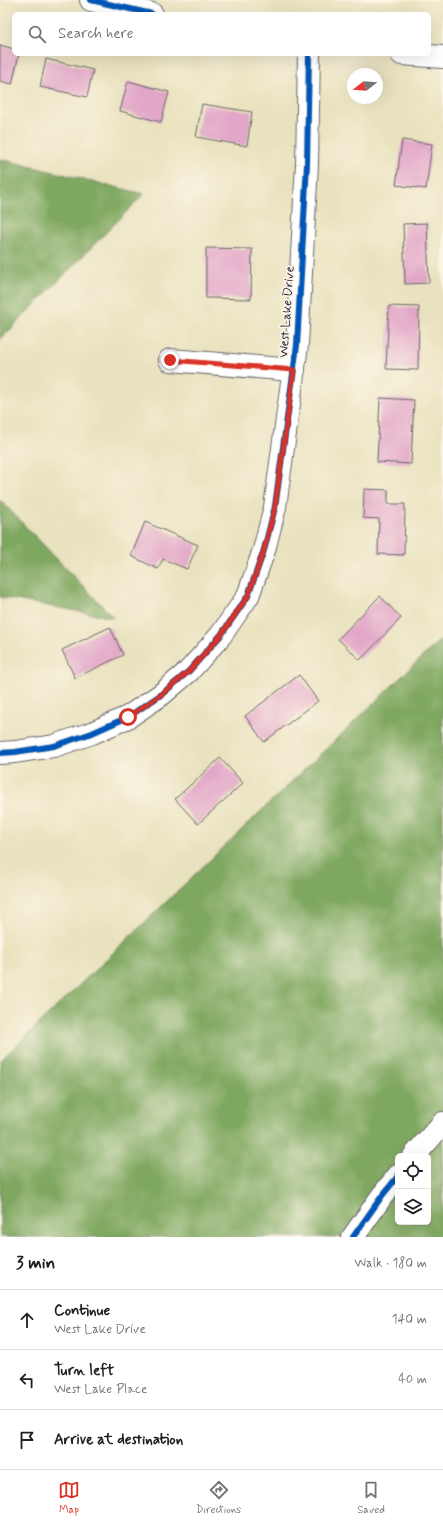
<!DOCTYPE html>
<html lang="en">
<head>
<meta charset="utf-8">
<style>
	body { margin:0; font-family:Mynerve,sans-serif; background:#f2f2f2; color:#202124 }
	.controls { position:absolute; right:12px; bottom:12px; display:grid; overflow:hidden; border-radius:6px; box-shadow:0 4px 16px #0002 }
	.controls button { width:36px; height:36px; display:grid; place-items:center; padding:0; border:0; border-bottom:1px solid #e0e0e0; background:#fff; color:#202124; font:20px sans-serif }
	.compass { position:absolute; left:347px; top:68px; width:36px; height:36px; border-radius:50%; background:#fff; box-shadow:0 4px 16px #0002; rotate:253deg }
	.stop { position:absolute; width:12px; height:12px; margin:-9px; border:3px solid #d93025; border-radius:50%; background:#fff }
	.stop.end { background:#d93025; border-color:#fff; box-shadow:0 1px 4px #0008 }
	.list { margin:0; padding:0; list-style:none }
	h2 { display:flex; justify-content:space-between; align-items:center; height:52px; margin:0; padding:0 16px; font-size:17px }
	h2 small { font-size:13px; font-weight:400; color:#757577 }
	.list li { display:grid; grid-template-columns:26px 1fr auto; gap:12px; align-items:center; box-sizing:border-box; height:60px; padding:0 16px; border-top:1px solid #e0e0e0 }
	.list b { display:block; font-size:15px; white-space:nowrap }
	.list p { margin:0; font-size:13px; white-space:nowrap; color:#757577 }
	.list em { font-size:13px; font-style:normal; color:#757577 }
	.icon { flex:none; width:22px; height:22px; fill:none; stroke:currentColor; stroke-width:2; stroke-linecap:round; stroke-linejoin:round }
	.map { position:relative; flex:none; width:443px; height:1237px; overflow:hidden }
	.search { position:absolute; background:#fff; box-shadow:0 4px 16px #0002; left:12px; right:12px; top:12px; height:44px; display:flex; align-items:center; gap:10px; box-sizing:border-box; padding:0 14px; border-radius:6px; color:#757577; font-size:15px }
	.sheet { height:232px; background:#fff }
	nav { display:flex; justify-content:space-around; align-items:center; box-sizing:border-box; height:56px; border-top:1px solid #e0e0e0; background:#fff; font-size:11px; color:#757577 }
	nav a { display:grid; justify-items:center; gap:2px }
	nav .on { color:#d93025 }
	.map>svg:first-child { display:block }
</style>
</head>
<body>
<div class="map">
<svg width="443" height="1237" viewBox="0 0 443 1237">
	<rect width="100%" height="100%" fill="#fcf5e5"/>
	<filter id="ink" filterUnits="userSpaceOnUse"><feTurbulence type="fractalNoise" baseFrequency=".025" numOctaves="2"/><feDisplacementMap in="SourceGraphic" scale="8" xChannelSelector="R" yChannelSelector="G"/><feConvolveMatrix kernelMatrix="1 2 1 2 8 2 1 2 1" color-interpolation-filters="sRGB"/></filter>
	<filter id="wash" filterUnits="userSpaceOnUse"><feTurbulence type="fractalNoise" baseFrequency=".012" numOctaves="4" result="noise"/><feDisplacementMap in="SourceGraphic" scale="16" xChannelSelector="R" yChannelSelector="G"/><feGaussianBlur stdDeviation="0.9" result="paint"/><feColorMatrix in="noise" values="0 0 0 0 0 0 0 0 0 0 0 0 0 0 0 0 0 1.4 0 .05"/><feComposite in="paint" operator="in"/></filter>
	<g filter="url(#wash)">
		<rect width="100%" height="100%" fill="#e9e2be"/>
		<g fill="#7ea75e" stroke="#50644c" fill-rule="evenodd">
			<polygon points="0,159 144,194 0,340"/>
			<polygon points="0,500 114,618 0,597"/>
			<path d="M 443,637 L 443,1237 L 0,1237 L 0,1061 ZM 398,1156 L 428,1156 L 428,1222 L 398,1222 Z"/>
		</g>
		<g id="blocks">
			<g fill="#e2a6c8">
				<polygon points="0,45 14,49 14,54 19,54 12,84 0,81"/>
				<polygon points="46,59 93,70 87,97 40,87"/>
				<polygon points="128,81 169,92 161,122 120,111"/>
				<polygon points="202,104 252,112 247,146 196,137"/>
				<polygon points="402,140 432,144 426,189 396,185"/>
				<polygon points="427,223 429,283 405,284 403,224"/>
				<polygon points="206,248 252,249 251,299 206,298"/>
				<polygon points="389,306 419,307 418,370 386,369"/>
				<polygon points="380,398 414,400 411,464 377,462"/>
				<polygon points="364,489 388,490 388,504 405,504 404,555 378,554 379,519 363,518"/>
				<polygon points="145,522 198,545 187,569 163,559 158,569 131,556"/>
				<polygon points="380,596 401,618 360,660 338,639"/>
				<polygon points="110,627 123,655 75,678 62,650"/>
				<polygon points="299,675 318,701 264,742 245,716"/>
				<polygon points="220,758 243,783 198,824 175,799"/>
			</g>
		</g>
	</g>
	<g filter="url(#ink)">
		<use href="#blocks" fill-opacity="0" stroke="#686569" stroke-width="1"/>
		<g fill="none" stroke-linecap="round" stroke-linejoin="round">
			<g stroke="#686569" stroke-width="24">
				<g id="minor">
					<polyline points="91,0 152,14"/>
					<polyline points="402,54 443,57"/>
					<polyline points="170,360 294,370"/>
					<polyline points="0,753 15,752 54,746 92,733 128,717 162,694 189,671 221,635 248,596 264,550 275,507 297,345 307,164 309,54"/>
					<polyline points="414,1156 443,1123"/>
					<polyline points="353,1237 382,1196 398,1176"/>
				</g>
			</g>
			<use href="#minor" stroke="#fff" stroke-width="22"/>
			<g stroke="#fcf5e5" stroke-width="8">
				<g id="cycleway">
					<polyline points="91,0 152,14"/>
					<polyline points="0,753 15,752 54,746 92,733 128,717 162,694 189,671 221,635 248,596 264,550 275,507 297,345 307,164 309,54"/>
					<polyline points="353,1237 382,1196 398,1176"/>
				</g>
			</g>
			<use href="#cycleway" stroke="#0057b8" stroke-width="6"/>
		</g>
	</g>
	<g fill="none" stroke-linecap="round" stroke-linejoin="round" filter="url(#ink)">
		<polyline stroke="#d93025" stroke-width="5" points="128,717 162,694 189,671 221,635 248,596 264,550 275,507 294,370 170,360"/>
	</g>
	<g text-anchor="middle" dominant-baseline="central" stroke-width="3.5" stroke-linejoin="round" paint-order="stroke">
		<g font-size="13" fill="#22223b" stroke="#fcf5e5">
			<text transform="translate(287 312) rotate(-86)">West Lake Drive</text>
		</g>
	</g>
</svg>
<div class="controls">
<button><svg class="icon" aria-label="locate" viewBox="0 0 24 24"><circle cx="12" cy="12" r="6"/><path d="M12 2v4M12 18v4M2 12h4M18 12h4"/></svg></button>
<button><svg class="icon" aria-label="layers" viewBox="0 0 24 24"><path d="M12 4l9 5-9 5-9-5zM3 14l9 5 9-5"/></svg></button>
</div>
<svg class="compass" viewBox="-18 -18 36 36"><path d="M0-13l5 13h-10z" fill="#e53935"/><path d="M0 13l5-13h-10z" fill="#757577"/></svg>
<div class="stop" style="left:128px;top:717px"></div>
<div class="stop end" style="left:170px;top:360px"></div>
<div class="search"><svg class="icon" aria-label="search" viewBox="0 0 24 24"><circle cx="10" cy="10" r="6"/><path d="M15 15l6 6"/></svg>Search here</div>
</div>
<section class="sheet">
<h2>3 min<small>Walk · 180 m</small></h2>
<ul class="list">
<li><svg class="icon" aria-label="ahead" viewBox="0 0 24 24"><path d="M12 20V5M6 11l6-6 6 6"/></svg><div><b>Continue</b><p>West Lake Drive</p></div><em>140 m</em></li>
<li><svg class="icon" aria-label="left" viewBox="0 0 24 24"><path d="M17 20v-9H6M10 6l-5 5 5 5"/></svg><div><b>Turn left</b><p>West Lake Place</p></div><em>40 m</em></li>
<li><svg class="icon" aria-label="arrive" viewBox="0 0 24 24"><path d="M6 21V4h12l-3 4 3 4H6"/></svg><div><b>Arrive at destination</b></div></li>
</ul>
</section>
<nav>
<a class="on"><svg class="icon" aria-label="map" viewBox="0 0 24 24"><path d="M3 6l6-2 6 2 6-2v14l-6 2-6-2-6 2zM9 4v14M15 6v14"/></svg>Map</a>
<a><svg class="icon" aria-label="directions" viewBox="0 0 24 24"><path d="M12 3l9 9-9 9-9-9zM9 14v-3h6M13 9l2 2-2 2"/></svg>Directions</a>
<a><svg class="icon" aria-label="saved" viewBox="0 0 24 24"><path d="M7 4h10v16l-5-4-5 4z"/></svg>Saved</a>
</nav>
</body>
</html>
